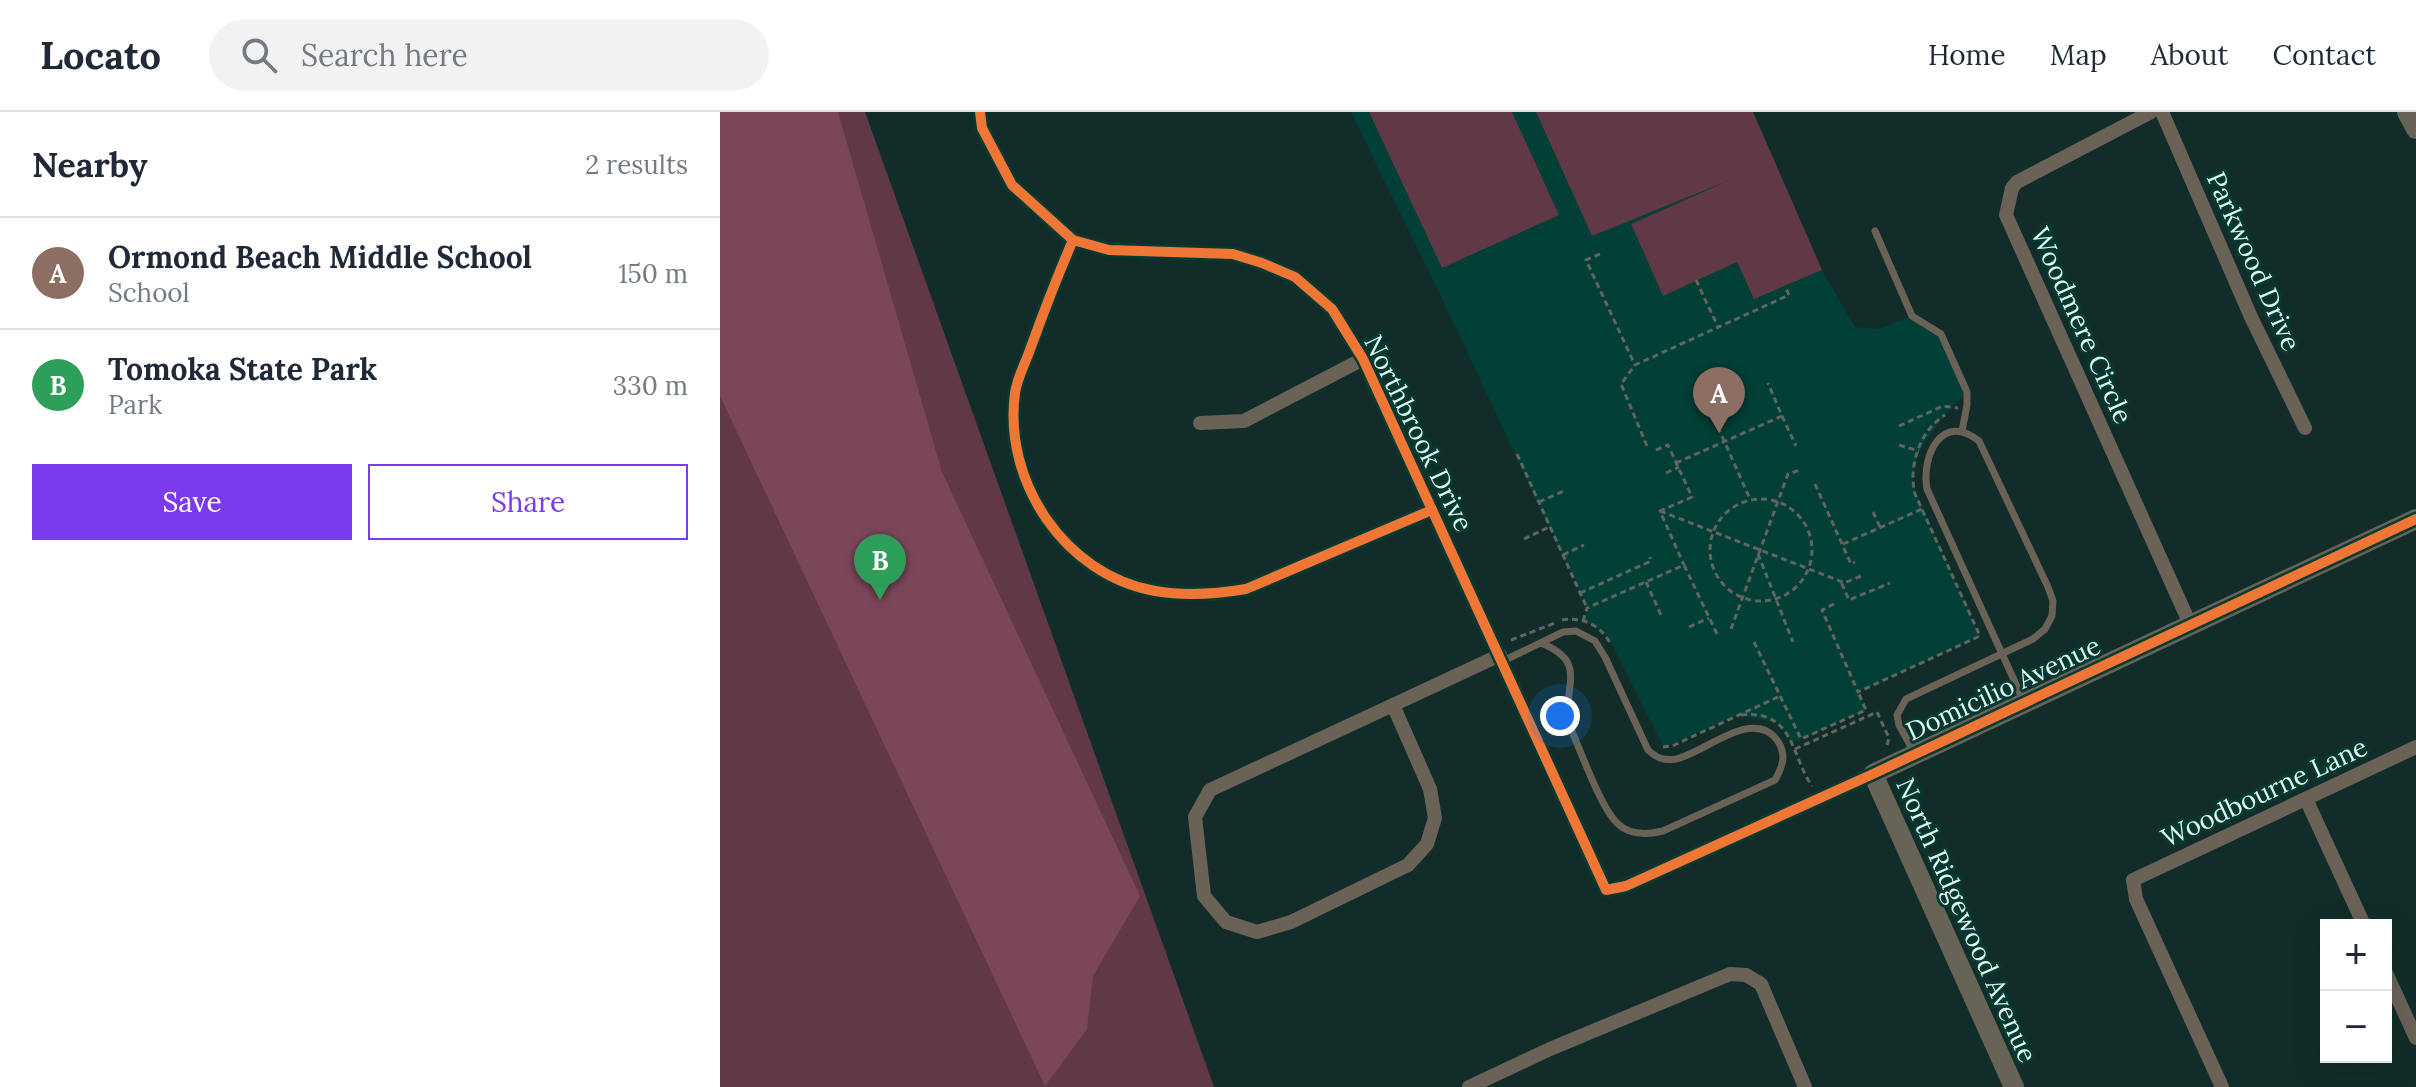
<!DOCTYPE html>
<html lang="en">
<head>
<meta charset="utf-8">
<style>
	body { margin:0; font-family:Lora,serif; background:#f2f2f3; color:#1f2937 }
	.controls { position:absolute; right:24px; bottom:24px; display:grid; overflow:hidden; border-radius:0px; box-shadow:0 8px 32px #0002 }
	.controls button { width:72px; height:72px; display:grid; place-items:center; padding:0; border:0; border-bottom:2px solid #e0e1e3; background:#fff; color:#1f2937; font:40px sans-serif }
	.you { position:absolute; left:840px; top:604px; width:28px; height:28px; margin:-20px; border:6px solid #fff; border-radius:50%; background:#1a73e8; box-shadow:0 0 0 12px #1a73e833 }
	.badge { display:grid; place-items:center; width:52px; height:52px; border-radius:50%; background:#7c3aed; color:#fff; font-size:26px; font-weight:700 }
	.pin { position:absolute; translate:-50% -66px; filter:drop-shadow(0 2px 4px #0008) }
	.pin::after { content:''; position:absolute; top:42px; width:28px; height:24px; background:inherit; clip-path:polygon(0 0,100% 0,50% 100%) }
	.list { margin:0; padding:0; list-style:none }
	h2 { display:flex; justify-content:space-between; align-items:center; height:104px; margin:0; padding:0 32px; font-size:34px }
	h2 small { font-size:26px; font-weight:400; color:#747a83 }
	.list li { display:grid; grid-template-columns:52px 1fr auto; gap:24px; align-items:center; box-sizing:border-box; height:112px; padding:0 32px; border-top:2px solid #e0e1e3 }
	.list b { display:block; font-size:30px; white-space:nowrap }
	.list p { margin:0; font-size:26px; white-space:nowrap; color:#747a83 }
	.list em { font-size:26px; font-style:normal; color:#747a83 }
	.actions { display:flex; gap:16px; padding:24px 32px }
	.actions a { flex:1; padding:18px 0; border:2px solid #7c3aed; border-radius:0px; text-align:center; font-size:28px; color:#7c3aed }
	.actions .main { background:#7c3aed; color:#fff }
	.icon { flex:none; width:44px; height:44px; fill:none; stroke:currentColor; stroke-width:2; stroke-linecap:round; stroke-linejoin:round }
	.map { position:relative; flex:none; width:1696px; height:975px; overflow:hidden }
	header { display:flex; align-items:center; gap:48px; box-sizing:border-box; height:112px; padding:0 40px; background:#fff; border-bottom:2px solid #e0e1e3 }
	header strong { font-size:38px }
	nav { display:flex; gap:44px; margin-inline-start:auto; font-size:28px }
	.search { width:560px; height:72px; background:#f2f2f3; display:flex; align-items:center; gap:20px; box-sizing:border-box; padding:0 28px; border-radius:44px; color:#747a83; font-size:30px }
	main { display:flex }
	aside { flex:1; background:#fff }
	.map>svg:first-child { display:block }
</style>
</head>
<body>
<header>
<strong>Locato</strong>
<div class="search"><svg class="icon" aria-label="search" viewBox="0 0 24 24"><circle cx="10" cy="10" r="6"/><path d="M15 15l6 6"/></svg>Search here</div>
<nav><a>Home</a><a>Map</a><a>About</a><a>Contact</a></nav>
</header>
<main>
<aside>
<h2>Nearby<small>2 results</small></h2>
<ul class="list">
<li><span class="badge" style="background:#8d6e63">A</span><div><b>Ormond Beach Middle School</b><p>School</p></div><em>150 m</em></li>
<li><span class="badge" style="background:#2e9e5b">B</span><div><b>Tomoka State Park</b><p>Park</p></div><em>330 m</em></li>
</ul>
<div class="actions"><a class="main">Save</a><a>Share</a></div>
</aside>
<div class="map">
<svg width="1696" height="975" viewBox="0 0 1696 975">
	<rect width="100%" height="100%" fill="#122d29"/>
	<polygon fill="#023f37" points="631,0 1033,0 1102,158 1135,215 1158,217 1192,204 1221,222 1247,280 1225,303 1199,339 1192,371 1260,524 1138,580 1146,598 1072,631 1058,611 1018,603 944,635 889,527 882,518 863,509 867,496 738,220"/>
	<g fill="#613846">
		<polygon points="0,0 145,0 494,975 0,975"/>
		<polygon points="649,0 792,0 839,103 722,156"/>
		<polygon points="816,0 1033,0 1102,158 1034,187 1017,150 943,184 911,112 1010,68 872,124"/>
	</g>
	<polygon fill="#7c4659" points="0,0 118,0 222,360 420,784 373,864 367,917 325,974 0,284"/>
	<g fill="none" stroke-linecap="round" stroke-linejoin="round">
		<g stroke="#60655f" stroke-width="3" stroke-dasharray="6 4" stroke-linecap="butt">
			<polyline points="880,142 866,148 915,253"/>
			<polyline points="976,168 998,215"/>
			<polyline points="1062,304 1076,334"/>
			<polyline points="1179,314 1223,294 1238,296"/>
			<polyline points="998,315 1030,387"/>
			<polyline points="1179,333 1199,339"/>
			<polyline points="927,334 901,272 915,253 1069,183 1065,174"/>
			<polyline points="936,338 948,333 972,385 940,399 964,453"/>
			<polyline points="797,342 867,496"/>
			<polyline points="956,351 1062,304 1048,271"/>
			<polyline points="946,361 959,355"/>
			<polyline points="1095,372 1131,452 1135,450"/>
			<circle cx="1041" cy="438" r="51"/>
			<polyline points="819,390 846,378"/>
			<polyline points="940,399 1125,471"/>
			<polyline points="1153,400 1160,415"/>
			<polyline points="804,427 829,415"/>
			<polyline points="1123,432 1202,397"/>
			<polyline points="1038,442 1073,530"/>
			<polyline points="843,443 864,433"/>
			<polyline points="1141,464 1122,472 1129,488 1170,471"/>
			<polyline points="926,470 941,503"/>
			<polyline points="860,481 931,449 930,445"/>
			<path d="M 1114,492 L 1102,498 L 1138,580 L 1260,524 L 1195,382 C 1188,354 1200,318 1225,303"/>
			<path d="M 842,508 C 863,504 882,514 891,533"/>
			<polyline points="863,509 867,496 964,453 998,524"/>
			<polyline points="969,515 989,506"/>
			<polyline points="1011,517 1068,362 1080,358"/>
			<polyline points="791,528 835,511"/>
			<polyline points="1034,530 1081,627 1146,598 1138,580"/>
			<path d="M 1021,603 C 1074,597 1071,644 1092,674"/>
			<polyline points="943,635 952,634 1060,584"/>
			<polyline points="1075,637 1157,600 1169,626 1166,637"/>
		</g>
		<g stroke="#6a6257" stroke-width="7">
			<polyline points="1155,119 1192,204 1221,222 1247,280 1247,293 1242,319"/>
			<path d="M 783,549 L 843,520 L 856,519 L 875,529 L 885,545 L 928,638 C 937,646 943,649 956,647 C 985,641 1032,595 1057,628 C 1067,642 1063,654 1055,668 L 943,719 C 927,723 909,723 897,711 C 880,695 859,634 848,610 C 844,572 868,550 821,531"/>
			<path d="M 1194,640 L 1179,613 L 1177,603 L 1186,587 L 1313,527 L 1325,517 L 1332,504 L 1333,489 L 1328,475 L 1259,329 C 1222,299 1201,344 1207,377 L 1304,590"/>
		</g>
		<g stroke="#6a6257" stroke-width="14">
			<polyline points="260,0 262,16 292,73 353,128 389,138 513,142 542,151 575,165 612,197 643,247 886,778 906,774 1153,662"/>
			<polyline points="1431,0 1297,70 1292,76 1286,103 1470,512"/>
			<polyline points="1442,0 1531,205 1585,316"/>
			<path d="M 353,128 C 338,163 324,199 311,235 C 306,250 297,266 295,281 C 283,370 345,463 435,479 C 464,484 497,482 526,477 L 712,398"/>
			<polyline points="480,311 524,309 643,247"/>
			<polygon points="673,593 710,677 715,706 707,732 688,753 571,810 537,820 506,810 484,784 475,705 490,678"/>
			<polyline points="673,593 780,543"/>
			<polyline points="1586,687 1644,813"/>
			<polyline points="1666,861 1696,926"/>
			<polyline points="749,975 830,937 1010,862 1026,863 1041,872 1085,975"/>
			<polyline points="1502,975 1416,787 1413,768 1696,635"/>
		</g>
		<g stroke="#676357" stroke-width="20">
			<polyline points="1687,0 1696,17"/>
			<polyline points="1294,975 1153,662 1696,407"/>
		</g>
		<g stroke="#063931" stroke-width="15">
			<g id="cycleway">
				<polyline points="260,0 262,16 292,73 353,128 389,138 513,142 542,151 575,165 612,197 643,247 886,778 906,774 1153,662 1696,407"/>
				<path d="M 353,128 C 338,163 324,199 311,235 C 306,250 297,266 295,281 C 283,370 345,463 435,479 C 464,484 497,482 526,477 L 712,398"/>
			</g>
		</g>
		<use href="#cycleway" stroke="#f07635" stroke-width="10"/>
	</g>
	<g text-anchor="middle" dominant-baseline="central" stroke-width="6" stroke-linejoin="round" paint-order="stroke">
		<g font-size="26" fill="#def7f1" stroke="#063931">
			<text transform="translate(1534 149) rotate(66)">Parkwood Drive</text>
			<text transform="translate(1362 213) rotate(66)">Woodmere Circle</text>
			<text transform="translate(699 321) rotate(64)">Northbrook Drive</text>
			<text transform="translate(1283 576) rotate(-25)">Domicilio Avenue</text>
			<text transform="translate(1544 680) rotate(-25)">Woodbourne Lane</text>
			<text transform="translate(1247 808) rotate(66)">North Ridgewood Avenue</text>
		</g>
	</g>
</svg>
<div class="controls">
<button>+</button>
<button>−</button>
</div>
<div class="you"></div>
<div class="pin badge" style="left:999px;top:321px;background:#8d6e63">A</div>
<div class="pin badge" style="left:160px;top:488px;background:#2e9e5b">B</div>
</div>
</main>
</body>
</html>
